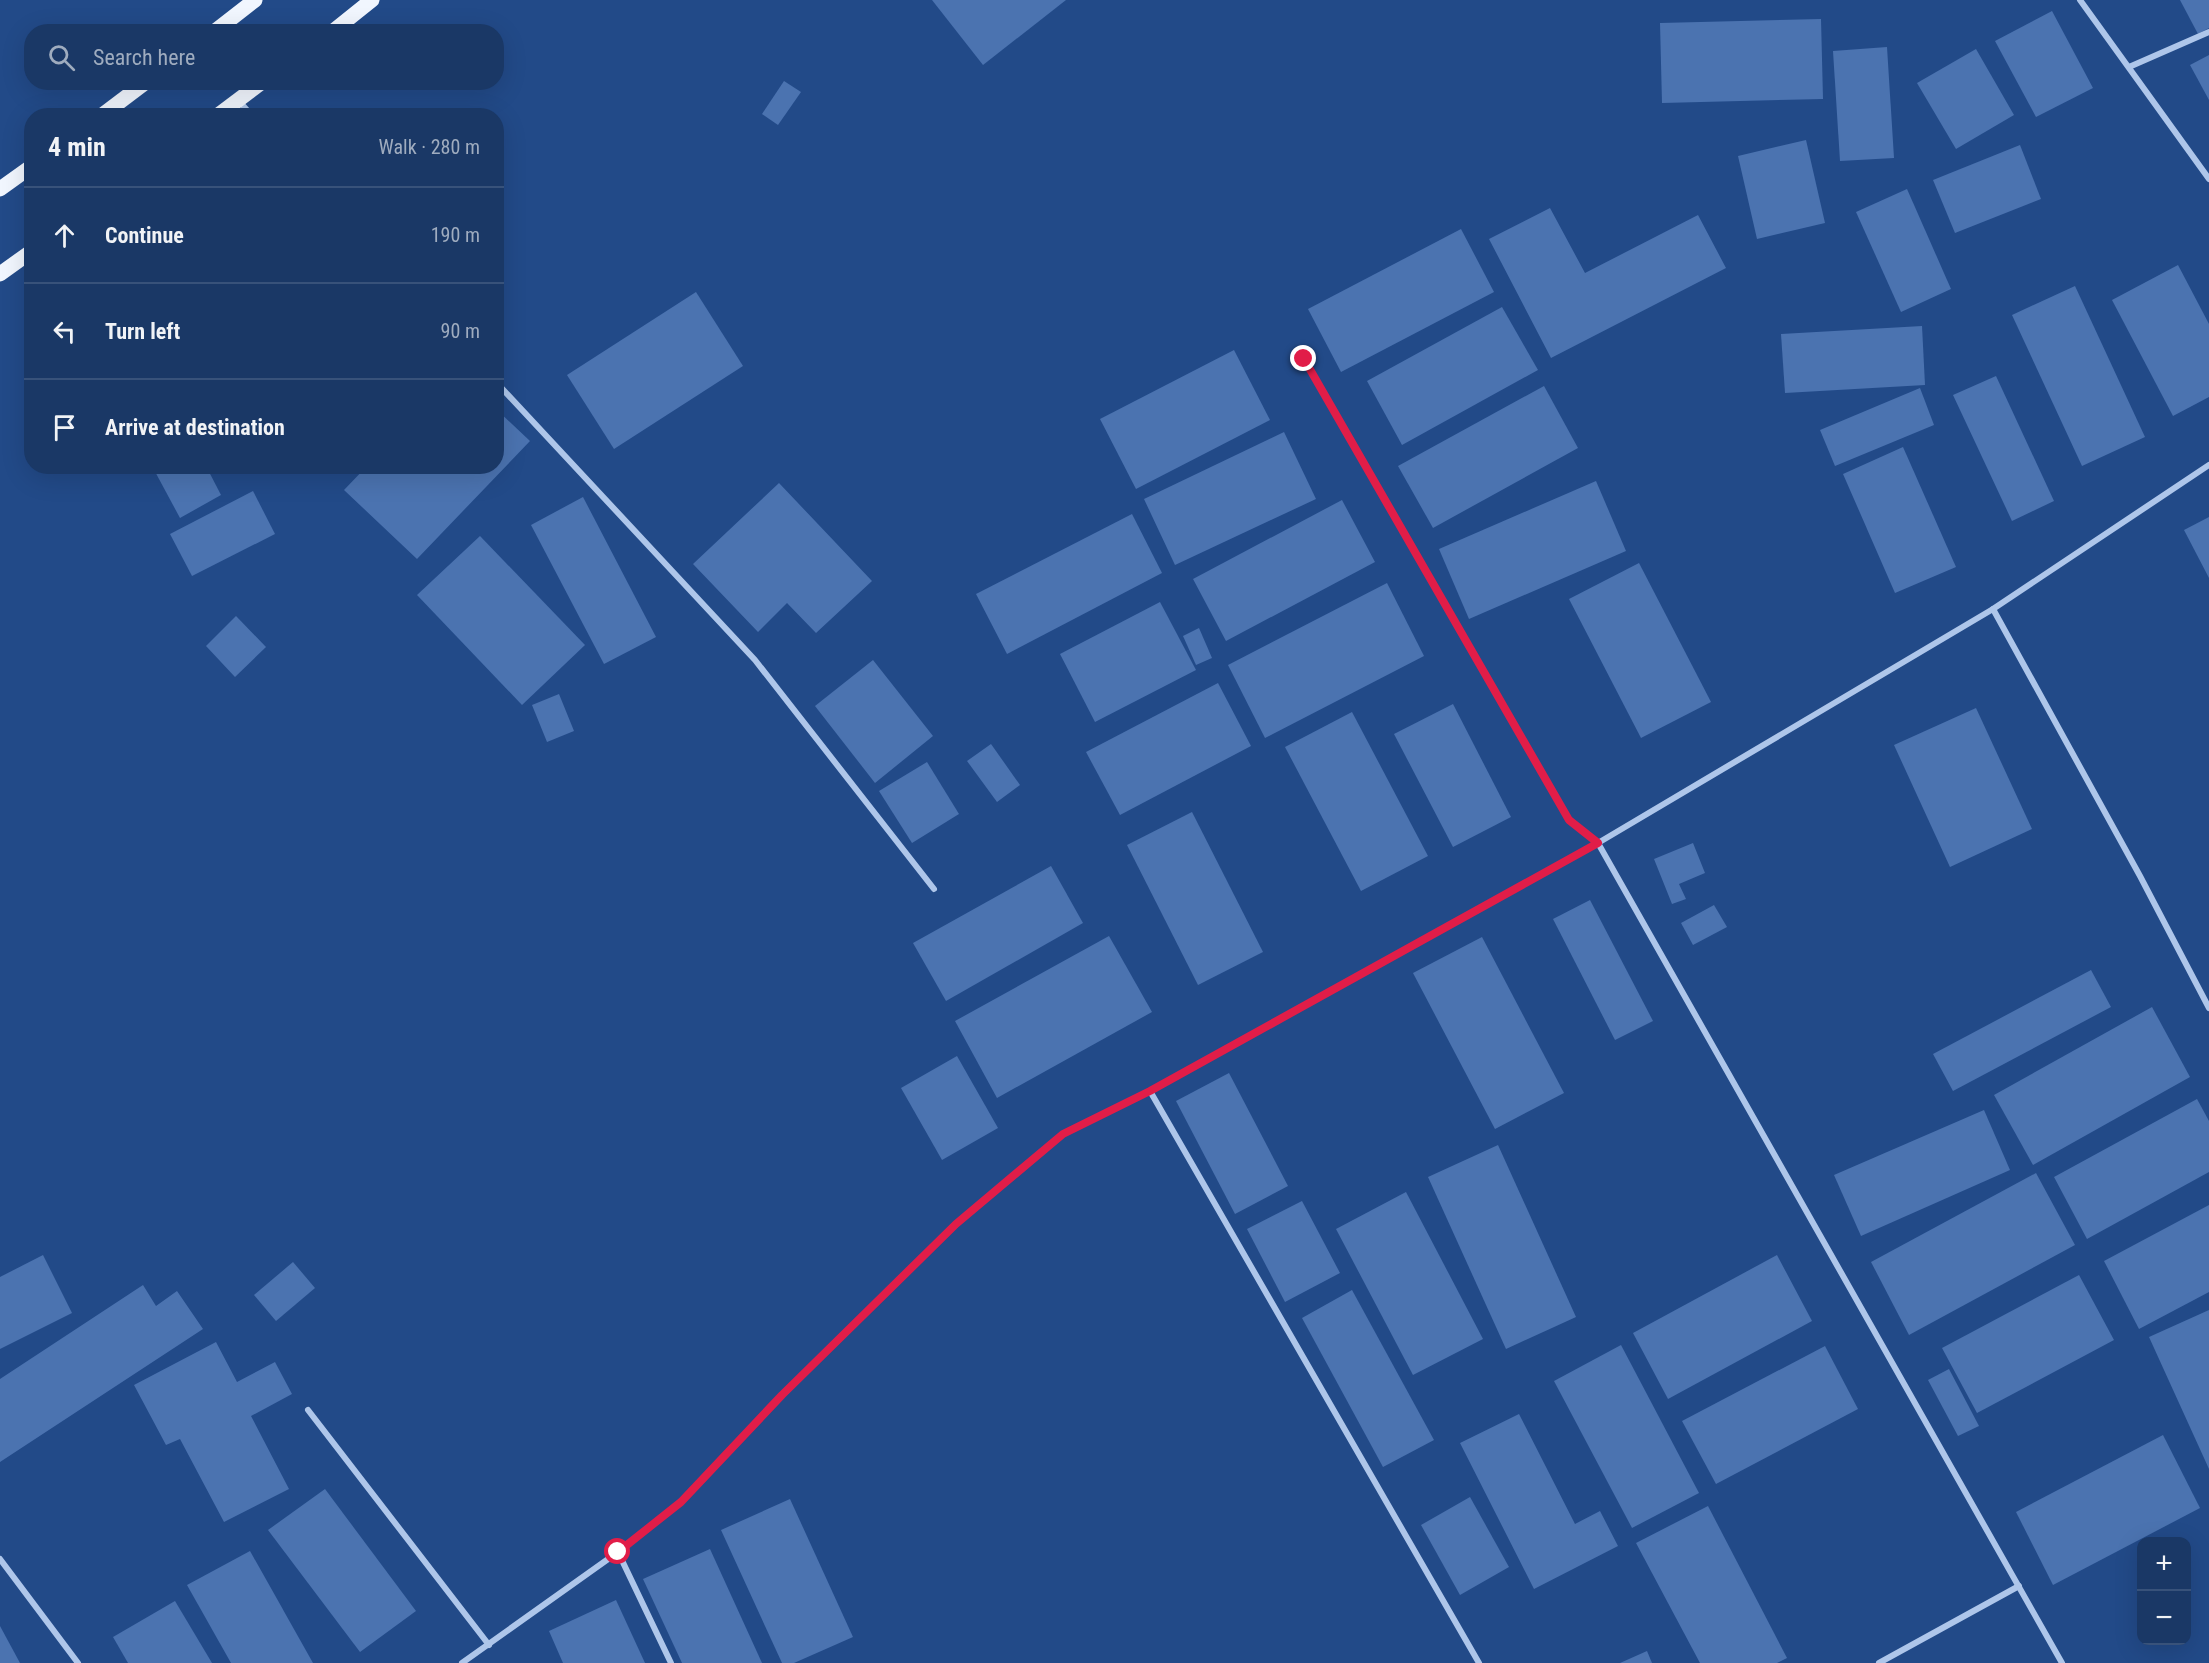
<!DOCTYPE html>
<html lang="en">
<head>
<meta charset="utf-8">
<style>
	body { margin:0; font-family:"Roboto Condensed",sans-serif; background:#233f6c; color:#f1f3f6 }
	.controls { position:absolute; right:18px; bottom:18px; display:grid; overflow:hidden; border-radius:12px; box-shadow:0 6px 24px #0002 }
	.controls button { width:54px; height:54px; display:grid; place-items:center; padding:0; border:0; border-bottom:2px solid #38527a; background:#1a3866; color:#f1f3f6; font:30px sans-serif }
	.stop { position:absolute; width:18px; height:18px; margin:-14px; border:4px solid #e11d48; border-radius:50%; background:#fff }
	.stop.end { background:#e11d48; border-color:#fff; box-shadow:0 2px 6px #0008 }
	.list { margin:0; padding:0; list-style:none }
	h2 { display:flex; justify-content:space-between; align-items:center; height:78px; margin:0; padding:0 24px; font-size:26px }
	h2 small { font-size:20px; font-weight:400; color:#9facbf }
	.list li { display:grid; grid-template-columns:39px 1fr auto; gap:18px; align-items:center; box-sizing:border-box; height:96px; padding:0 24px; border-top:2px solid #38527a }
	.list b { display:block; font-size:22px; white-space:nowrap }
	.list em { font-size:20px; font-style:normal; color:#9facbf }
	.icon { flex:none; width:33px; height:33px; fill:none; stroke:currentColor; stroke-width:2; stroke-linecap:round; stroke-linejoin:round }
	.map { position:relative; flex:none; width:2209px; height:1663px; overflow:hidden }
	.search { position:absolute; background:#1a3866; box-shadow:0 6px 24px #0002; left:24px; top:24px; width:480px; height:66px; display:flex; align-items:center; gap:15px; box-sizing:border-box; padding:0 21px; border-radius:24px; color:#9facbf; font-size:22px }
	.panel { position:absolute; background:#1a3866; box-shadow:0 6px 24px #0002; left:24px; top:108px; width:480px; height:366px; border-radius:24px }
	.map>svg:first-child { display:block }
</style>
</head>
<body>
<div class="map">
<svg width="2209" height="1663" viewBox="0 0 2209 1663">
	<rect width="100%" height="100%" fill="#224a88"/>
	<g fill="#4b73b0">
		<polygon points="932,0 1066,0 983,65"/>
		<polygon points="2180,0 2209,0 2209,28 2198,34"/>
		<polygon points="2052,11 2093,88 2036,117 1995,41"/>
		<polygon points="1821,19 1823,99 1662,103 1660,23"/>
		<polygon points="1887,47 1894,158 1840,161 1833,51"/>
		<polygon points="1976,49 2014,115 1956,149 1917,83"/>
		<polygon points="2209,55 2209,100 2190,65"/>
		<polygon points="784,81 801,92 778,125 762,114"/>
		<polygon points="1806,140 1825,223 1757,239 1738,156"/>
		<polygon points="2020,145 2041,199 1955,233 1933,180"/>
		<polygon points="1907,189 1951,289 1901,312 1856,212"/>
		<polygon points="1550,208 1585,273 1698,215 1726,268 1551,358 1489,239"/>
		<polygon points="1461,229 1494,292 1341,372 1308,309"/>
		<polygon points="2178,265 2209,324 2209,397 2173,416 2112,300"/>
		<polygon points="2075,286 2145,437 2082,466 2012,315"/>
		<polygon points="696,292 743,366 614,449 567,375"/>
		<polygon points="1502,307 1538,370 1402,445 1367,381"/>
		<polygon points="1922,326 1925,385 1785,393 1781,334"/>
		<polygon points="1234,350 1270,420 1136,489 1100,419"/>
		<polygon points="1996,376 2054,501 2012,521 1953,395"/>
		<polygon points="1544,386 1578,448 1433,528 1398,466"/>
		<polygon points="1920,388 1934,425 1835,466 1820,430"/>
		<polygon points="496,409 530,441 417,559 344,490 367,466 496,466"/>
		<polygon points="1284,432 1316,499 1175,565 1144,499"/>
		<polygon points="1903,447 1956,567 1895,593 1843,474"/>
		<polygon points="152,466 206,466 221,495 180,518"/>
		<polygon points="1596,481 1626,551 1469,619 1439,549"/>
		<polygon points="779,483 872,581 816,633 787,603 758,632 693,564"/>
		<polygon points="253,491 275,534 192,576 170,534"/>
		<polygon points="583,497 656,637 604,664 531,525"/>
		<polygon points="1342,500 1375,562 1226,641 1193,579"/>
		<polygon points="1132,514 1162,573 1007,654 976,594"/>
		<polygon points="2209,517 2209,578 2184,530"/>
		<polygon points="480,536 585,645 522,705 417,595"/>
		<polygon points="1639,563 1711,702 1641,738 1569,599"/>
		<polygon points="1387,583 1424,656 1265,738 1228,665"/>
		<polygon points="1160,602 1196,670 1095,722 1060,654"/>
		<polygon points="236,616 266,647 235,677 206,646"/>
		<polygon points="1199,628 1212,658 1196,665 1183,636"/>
		<polygon points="873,660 933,736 875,783 815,706"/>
		<polygon points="1218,683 1251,746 1120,815 1086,752"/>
		<polygon points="559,694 574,731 547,742 532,705"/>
		<polygon points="1453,704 1511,817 1453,847 1394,734"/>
		<polygon points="1976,708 2032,829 1950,867 1894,745"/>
		<polygon points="1352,712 1428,856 1361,891 1285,747"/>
		<polygon points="991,744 1020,785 997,802 967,761"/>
		<polygon points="927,762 959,814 912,843 879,791"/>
		<polygon points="1192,812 1263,952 1198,985 1127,845"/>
		<polygon points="1693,843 1705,873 1679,884 1686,899 1672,904 1654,859"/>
		<polygon points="1051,866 1083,923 946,1001 913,943"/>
		<polygon points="1590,900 1653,1021 1615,1040 1553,919"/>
		<polygon points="1714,905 1727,927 1693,945 1681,923"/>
		<polygon points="1109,936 1152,1012 997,1098 955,1021"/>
		<polygon points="1482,937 1564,1093 1495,1129 1413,973"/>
		<polygon points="2091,970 2111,1007 1953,1091 1933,1054"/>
		<polygon points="2152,1007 2190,1077 2033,1165 1994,1095"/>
		<polygon points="957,1056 998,1128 942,1160 901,1088"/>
		<polygon points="1229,1073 1288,1186 1235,1214 1176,1101"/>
		<polygon points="2197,1099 2209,1121 2209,1172 2087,1239 2054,1177"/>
		<polygon points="1984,1110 2010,1170 1861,1236 1834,1175"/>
		<polygon points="1498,1145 1576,1317 1506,1349 1428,1177"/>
		<polygon points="2036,1173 2075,1245 1909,1335 1871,1262"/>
		<polygon points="1406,1192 1483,1339 1413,1375 1336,1229"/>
		<polygon points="1302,1201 1340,1273 1285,1302 1247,1229"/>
		<polygon points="2209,1205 2209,1292 2139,1329 2104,1261"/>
		<polygon points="43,1255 72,1313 0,1349 0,1277"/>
		<polygon points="1777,1255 1812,1321 1668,1399 1633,1333"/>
		<polygon points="293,1262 315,1288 276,1321 254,1295"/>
		<polygon points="2079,1275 2114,1340 1977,1413 1942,1348"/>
		<polygon points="143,1285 156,1306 177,1291 203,1329 0,1462 0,1379"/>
		<polygon points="1352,1290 1434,1440 1383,1467 1302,1318"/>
		<polygon points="2209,1310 2209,1469 2149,1337"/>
		<polygon points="216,1342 237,1382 275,1362 292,1394 251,1416 289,1489 224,1522 180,1439 166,1445 134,1385"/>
		<polygon points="1621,1345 1699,1493 1632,1528 1554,1381"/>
		<polygon points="1825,1346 1858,1409 1716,1484 1682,1421"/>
		<polygon points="1949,1369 1979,1426 1958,1436 1928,1380"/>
		<polygon points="1519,1414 1575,1524 1600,1511 1618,1546 1534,1589 1460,1443"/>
		<polygon points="2163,1435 2200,1508 2053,1585 2016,1512"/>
		<polygon points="325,1489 416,1611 360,1652 268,1530"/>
		<polygon points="1470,1497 1509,1567 1460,1595 1421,1525"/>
		<polygon points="790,1499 853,1637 794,1663 782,1663 721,1530"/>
		<polygon points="1708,1506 1787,1658 1777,1663 1700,1663 1636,1543"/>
		<polygon points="710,1549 762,1663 682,1663 643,1579"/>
		<polygon points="250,1551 313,1663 231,1663 187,1585"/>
		<polygon points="616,1600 645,1663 563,1663 549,1631"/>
		<polygon points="175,1601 212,1663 128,1663 113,1637"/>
		<polygon points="0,1626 20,1663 0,1663"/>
		<polygon points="1647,1651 1652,1663 1620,1663"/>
	</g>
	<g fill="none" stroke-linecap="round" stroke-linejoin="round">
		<g stroke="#aec6ea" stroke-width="6">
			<polyline points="2080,0 2209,179"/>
			<polyline points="2129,67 2209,32"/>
			<polyline points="239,101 252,116"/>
			<polyline points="1304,359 1569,820 1598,843 2062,1663"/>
			<polyline points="496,382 755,660 934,889"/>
			<polyline points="1993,609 2140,876 2209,1008"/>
			<polyline points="1150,1091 1479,1663"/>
			<polyline points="308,1410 489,1645"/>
			<polyline points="618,1552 671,1663"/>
			<polyline points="0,1559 78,1663"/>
			<polyline points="462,1663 618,1552 681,1502 782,1395 956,1224 1063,1134 1150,1091 1598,843 1993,609 2209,465"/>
			<polyline points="1879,1663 2019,1586"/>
		</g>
		<g stroke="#f1f6fe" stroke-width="15">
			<polyline points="214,32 255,0"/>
			<polyline points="332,32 372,0"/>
			<polyline points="101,116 146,82"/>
			<polyline points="217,116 262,82"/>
			<polyline points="0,189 32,166"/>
			<polyline points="0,274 32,251"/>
		</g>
	</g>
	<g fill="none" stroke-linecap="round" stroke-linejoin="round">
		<polyline stroke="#e11d48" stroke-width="8" points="618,1552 681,1502 782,1395 956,1224 1063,1134 1150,1091 1598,843 1569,820 1304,359"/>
	</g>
</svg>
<div class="controls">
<button>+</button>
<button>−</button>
</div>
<div class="stop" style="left:618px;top:1552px"></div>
<div class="stop end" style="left:1304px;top:359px"></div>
<div class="search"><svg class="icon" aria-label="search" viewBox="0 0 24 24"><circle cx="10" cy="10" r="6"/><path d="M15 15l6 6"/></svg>Search here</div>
<section class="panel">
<h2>4 min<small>Walk · 280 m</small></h2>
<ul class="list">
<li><svg class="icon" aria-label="ahead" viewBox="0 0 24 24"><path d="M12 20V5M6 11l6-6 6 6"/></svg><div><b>Continue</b></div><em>190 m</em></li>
<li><svg class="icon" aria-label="left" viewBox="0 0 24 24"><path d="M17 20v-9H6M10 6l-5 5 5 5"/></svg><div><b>Turn left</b></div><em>90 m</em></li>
<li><svg class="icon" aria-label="arrive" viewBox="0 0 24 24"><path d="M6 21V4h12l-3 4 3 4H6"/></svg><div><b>Arrive at destination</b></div></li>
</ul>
</section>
</div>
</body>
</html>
